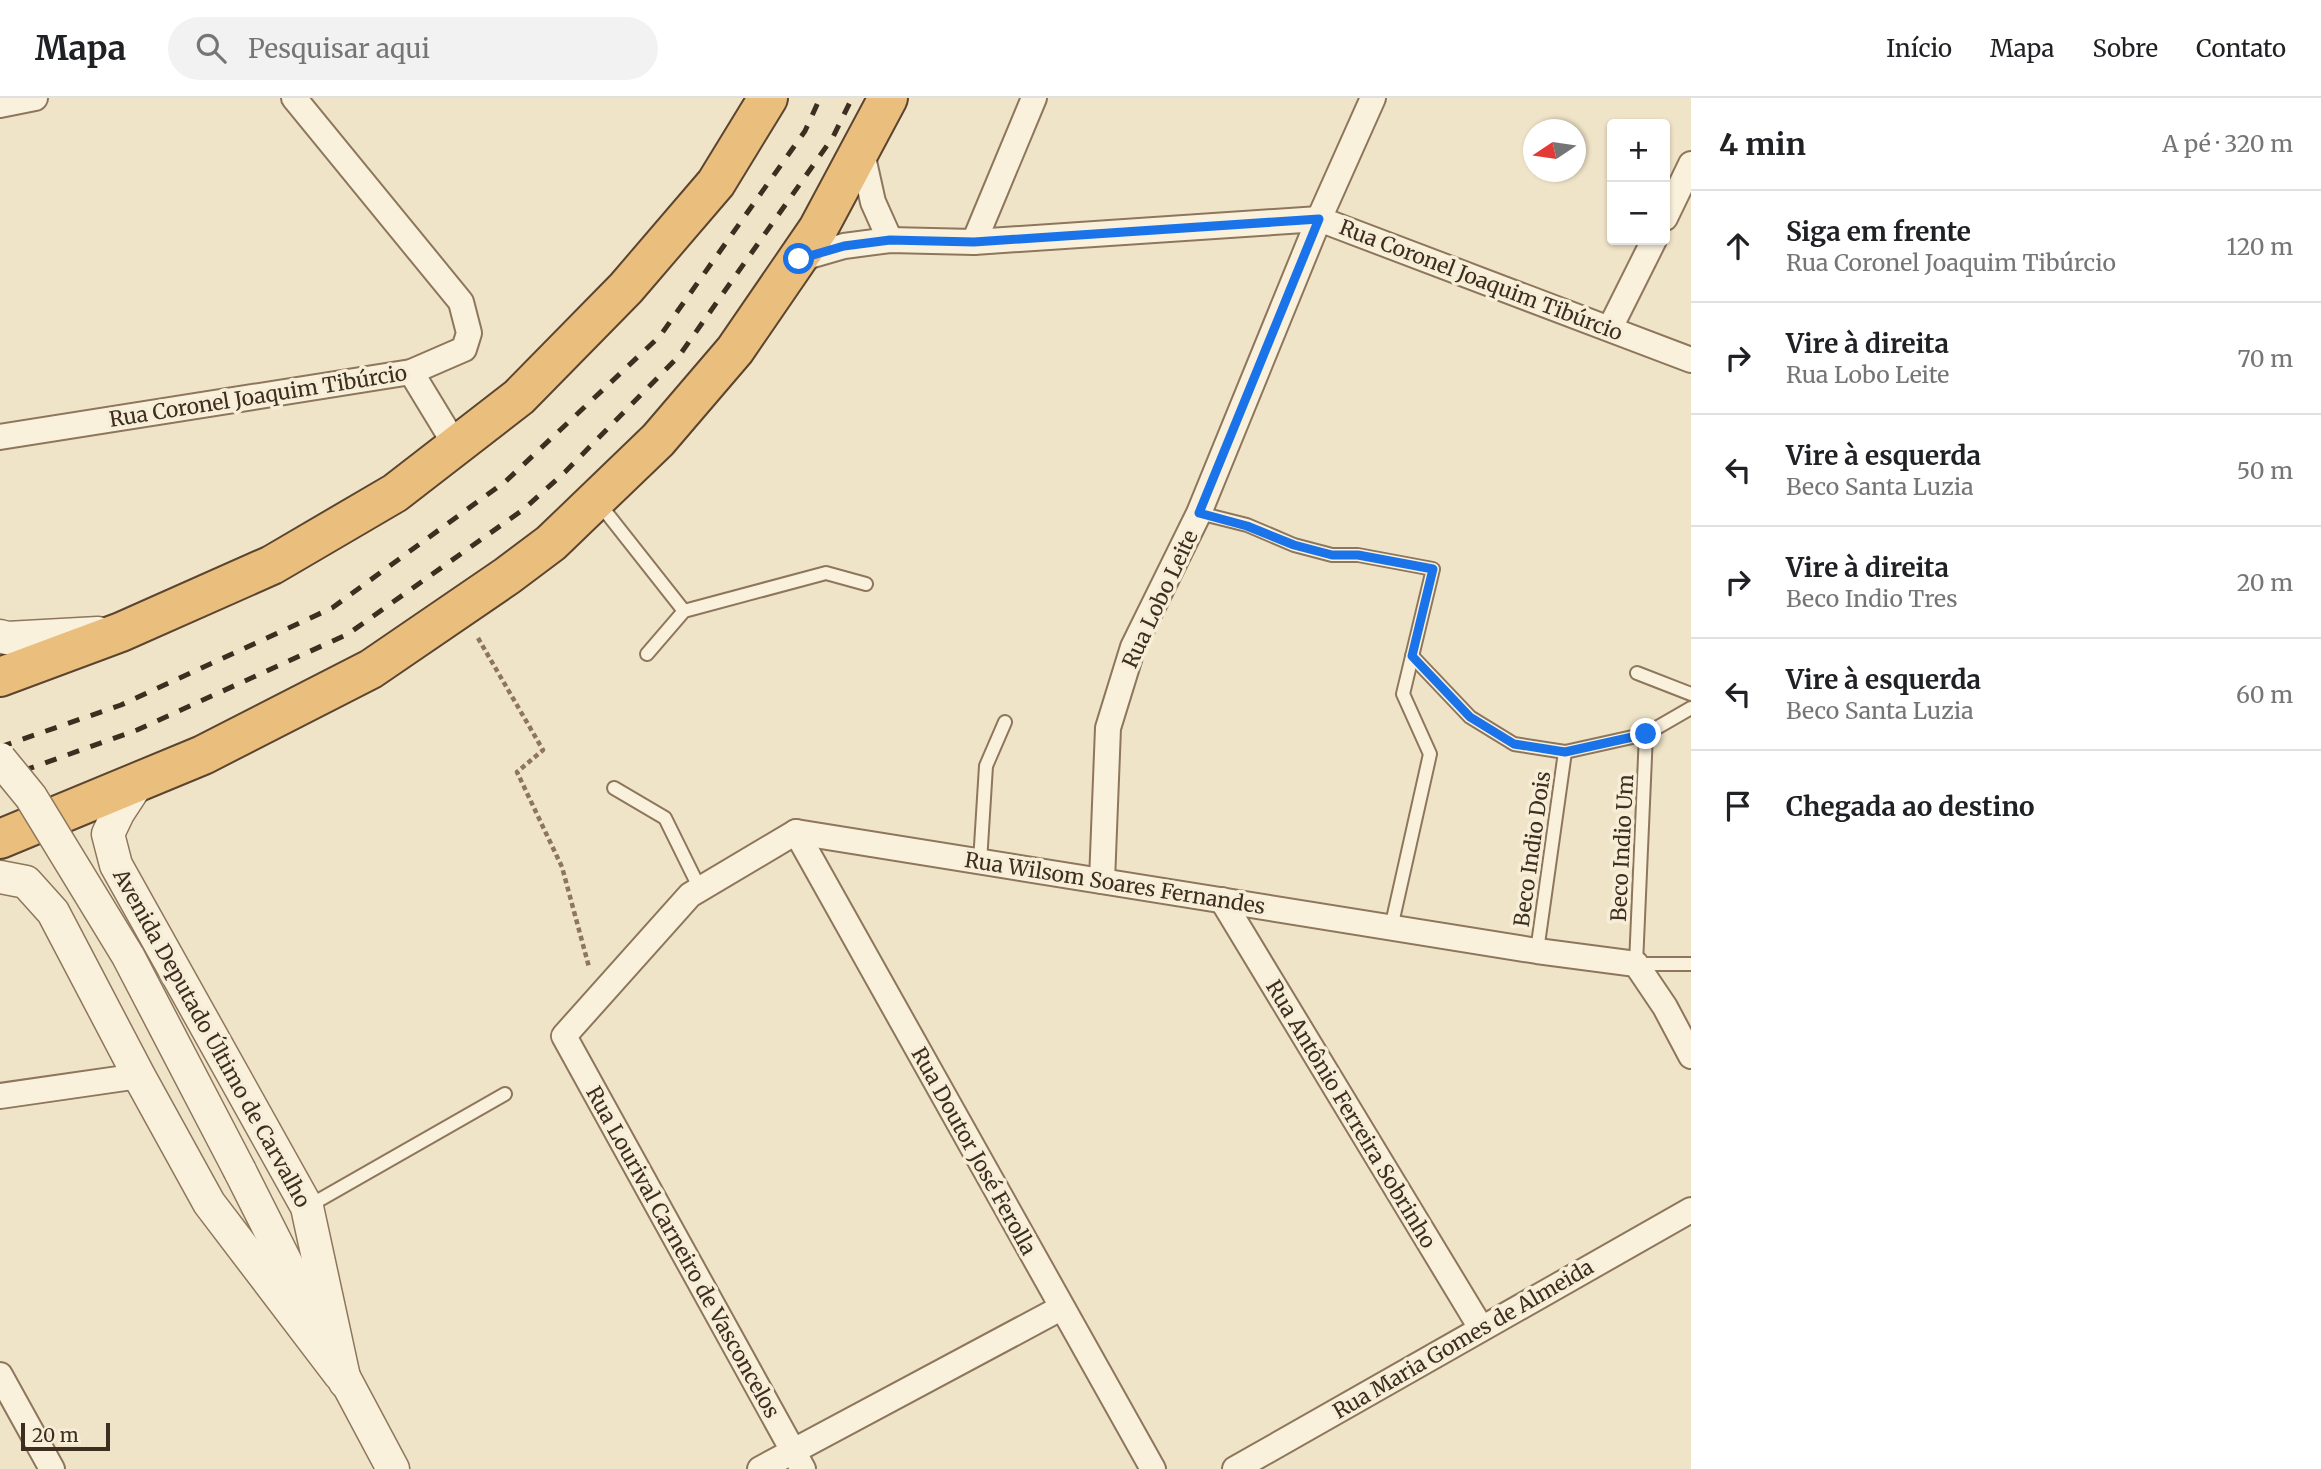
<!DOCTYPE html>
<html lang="pt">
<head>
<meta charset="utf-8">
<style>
	body { margin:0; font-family:Merriweather,serif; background:#f2f2f2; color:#202124 }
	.controls { position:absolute; right:21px; top:21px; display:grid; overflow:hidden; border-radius:7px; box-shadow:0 2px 5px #0004 }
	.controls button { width:63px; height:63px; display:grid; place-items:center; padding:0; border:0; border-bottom:2px solid #e0e0e0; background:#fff; color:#202124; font:35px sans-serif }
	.compass { position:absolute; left:1523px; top:21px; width:63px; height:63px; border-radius:50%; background:#fff; box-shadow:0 2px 5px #0004; rotate:257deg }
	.scale { position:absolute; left:21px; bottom:18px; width:89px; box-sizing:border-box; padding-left:7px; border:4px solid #3d2e20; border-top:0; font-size:19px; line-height:24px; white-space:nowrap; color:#3d2e20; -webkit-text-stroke:5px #f7eed8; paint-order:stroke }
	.stop { position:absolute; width:21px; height:21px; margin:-16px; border:5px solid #1a73e8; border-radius:50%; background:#fff }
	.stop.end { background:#1a73e8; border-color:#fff; box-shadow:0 2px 7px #0008 }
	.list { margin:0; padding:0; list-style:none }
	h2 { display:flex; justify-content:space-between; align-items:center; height:91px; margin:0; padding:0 28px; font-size:30px }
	h2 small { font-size:23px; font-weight:400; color:#757577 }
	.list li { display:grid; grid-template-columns:46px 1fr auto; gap:21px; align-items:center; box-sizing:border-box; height:112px; padding:0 28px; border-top:2px solid #e0e0e0 }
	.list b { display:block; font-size:26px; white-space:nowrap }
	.list p { margin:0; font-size:23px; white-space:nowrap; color:#757577 }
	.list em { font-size:23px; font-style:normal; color:#757577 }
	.icon { flex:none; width:38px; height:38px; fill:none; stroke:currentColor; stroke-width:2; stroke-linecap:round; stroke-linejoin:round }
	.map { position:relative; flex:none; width:1691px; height:1371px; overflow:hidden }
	header { display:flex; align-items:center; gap:42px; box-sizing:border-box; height:98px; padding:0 35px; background:#fff; border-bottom:2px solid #e0e0e0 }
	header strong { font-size:33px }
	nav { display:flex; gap:38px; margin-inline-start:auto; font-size:24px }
	.search { width:490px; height:63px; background:#f2f2f2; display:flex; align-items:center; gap:18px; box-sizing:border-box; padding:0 24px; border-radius:38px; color:#757577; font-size:26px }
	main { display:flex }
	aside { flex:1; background:#fff }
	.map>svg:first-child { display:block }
</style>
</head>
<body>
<header>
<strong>Mapa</strong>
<div class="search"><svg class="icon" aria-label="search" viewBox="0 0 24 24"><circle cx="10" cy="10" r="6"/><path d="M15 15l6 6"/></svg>Pesquisar aqui</div>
<nav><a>Início</a><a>Mapa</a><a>Sobre</a><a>Contato</a></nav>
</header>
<main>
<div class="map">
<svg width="1691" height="1371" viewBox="0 0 1691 1371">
	<rect width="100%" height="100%" fill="#f0e4c8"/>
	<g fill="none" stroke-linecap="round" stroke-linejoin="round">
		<g stroke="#8d765c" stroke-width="16">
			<g id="service">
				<polyline points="598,404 684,513"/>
				<polyline points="1199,415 1247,427 1294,447 1332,457 1358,457 1433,471 1403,596 1430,656 1391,830"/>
				<polyline points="647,556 684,513 826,475 866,486"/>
				<polyline points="1412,558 1470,619 1514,646 1565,654 1646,636 1691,610"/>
				<polyline points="1637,575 1691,596"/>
				<polyline points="1646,636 1636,866 1691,866"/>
				<polyline points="614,690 665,720 700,791"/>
				<polyline points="980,764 986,668 1005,624"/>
				<polyline points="1537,853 1565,654"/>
				<polyline points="307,1109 505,996"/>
			</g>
		</g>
		<g stroke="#8d765c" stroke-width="28">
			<g id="minor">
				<polyline points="0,7 35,0"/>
				<polyline points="861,50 873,104 890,142"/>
				<polyline points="1665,120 1691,66"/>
				<polyline points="974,144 1034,0"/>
				<polyline points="799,161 844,148 890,142 974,144 1319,121 1691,262"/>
				<polyline points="1610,230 1654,142"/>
				<polyline points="411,274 456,348"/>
				<polyline points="0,339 411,274 464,251 469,235 461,204 294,0"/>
				<polyline points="796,734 1153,1371"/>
				<polyline points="1102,783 1108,630 1133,549 1199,415 1319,121 1373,0"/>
				<polyline points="1222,802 1481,1230"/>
				<polyline points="0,998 139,978"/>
				<polyline points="0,1277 52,1371"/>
				<polyline points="760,1371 1061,1210"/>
				<polyline points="803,1371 564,938 690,797 796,734 1537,853 1636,866 1665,909 1691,958"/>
				<polyline points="1235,1371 1691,1112"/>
			</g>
		</g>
		<g stroke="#8d765c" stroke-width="35">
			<g id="tertiary">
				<polyline points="0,538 7,540 98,535"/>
				<polyline points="137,686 118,715 108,736 116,767 307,1109 345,1284"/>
				<polyline points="0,779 26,784 53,814 139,978 209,1105 340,1277"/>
				<polyline points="240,1073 313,1218"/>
				<polyline points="336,1264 393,1371"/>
			</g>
		</g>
		<g stroke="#5b4430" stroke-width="42">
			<g id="trunk">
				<polyline points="0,579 121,534 272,467 395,395 519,299 626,190 716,85 768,0"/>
				<polyline points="0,741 203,657 371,571 507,478 551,445 658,342 735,252 818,131 888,0"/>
			</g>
		</g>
		<polyline stroke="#8d765c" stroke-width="4.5" stroke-dasharray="5 3.5" stroke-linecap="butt" points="478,540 543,652 517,674 562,769 589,869"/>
		<use href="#service" stroke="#faf1dc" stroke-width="12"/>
		<use href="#minor" stroke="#faf1dc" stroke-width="24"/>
		<use href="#tertiary" stroke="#faf1dc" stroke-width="32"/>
		<use href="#trunk" stroke="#eabe7c" stroke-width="38"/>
		<g stroke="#3d2e20" stroke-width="5" stroke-dasharray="12 12" stroke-linecap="butt">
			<polyline points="0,649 121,607 332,510 506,383 660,238 805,33 820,0"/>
			<polyline points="0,681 137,632 348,536 524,411 565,374 679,258 833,39 852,0"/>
		</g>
		<g stroke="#8d765c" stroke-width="35" stroke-linecap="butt">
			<polyline id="tertiary-bridge" points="0,661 31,699 128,858 240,1073"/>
		</g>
		<use href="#tertiary-bridge" stroke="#faf1dc" stroke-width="32"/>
	</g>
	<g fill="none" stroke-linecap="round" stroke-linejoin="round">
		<polyline stroke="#1a73e8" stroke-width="9" points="799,161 844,148 890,142 974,144 1319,121 1199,415 1247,428 1294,447 1332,457 1358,457 1433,471 1412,558 1470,619 1514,646 1565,654 1646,636"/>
	</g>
	<g text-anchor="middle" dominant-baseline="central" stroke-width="7" stroke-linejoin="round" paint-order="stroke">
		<g font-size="21" fill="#3d2e20" stroke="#f7eed8">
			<text transform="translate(1481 182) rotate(21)">Rua Coronel Joaquim Tibúrcio</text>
			<text transform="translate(258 298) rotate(-9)">Rua Coronel Joaquim Tibúrcio</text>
			<text transform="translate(1160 501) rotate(-65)">Rua Lobo Leite</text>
			<text transform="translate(1622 750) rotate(-87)">Beco Indio Um</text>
			<text transform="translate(1532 751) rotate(-82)">Beco Indio Dois</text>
			<text transform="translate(1115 785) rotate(9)">Rua Wilsom Soares Fernandes</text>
			<text transform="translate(212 940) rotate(61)">Avenida Deputado Último de Carvalho</text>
			<text transform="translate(1351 1016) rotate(59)">Rua Antônio Ferreira Sobrinho</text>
			<text transform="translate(974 1053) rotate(61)">Rua Doutor José Ferolla</text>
			<text transform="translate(683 1154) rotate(61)">Rua Lourival Carneiro de Vasconcelos</text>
			<text transform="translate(1463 1241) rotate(-30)">Rua Maria Gomes de Almeida</text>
		</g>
	</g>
</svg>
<div class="controls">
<button>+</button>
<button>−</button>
</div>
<svg class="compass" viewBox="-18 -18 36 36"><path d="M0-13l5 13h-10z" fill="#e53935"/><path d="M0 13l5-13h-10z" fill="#757577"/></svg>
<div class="scale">20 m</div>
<div class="stop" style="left:799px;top:161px"></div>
<div class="stop end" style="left:1646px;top:636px"></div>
</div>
<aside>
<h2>4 min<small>A pé · 320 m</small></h2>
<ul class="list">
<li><svg class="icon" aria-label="ahead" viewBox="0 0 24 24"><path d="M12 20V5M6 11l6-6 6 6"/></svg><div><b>Siga em frente</b><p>Rua Coronel Joaquim Tibúrcio</p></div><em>120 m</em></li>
<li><svg class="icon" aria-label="right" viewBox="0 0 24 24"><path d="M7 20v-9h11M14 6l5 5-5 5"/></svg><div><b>Vire à direita</b><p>Rua Lobo Leite</p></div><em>70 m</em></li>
<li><svg class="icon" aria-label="left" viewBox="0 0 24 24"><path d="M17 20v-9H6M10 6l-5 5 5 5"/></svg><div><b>Vire à esquerda</b><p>Beco Santa Luzia</p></div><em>50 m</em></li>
<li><svg class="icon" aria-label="right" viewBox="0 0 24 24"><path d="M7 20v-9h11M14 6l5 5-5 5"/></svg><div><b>Vire à direita</b><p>Beco Indio Tres</p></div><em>20 m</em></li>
<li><svg class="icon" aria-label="left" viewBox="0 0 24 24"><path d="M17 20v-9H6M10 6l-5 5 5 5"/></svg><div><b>Vire à esquerda</b><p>Beco Santa Luzia</p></div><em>60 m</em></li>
<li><svg class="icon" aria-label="arrive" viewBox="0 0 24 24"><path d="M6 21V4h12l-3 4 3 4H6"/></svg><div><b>Chegada ao destino</b></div></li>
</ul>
</aside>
</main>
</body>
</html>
